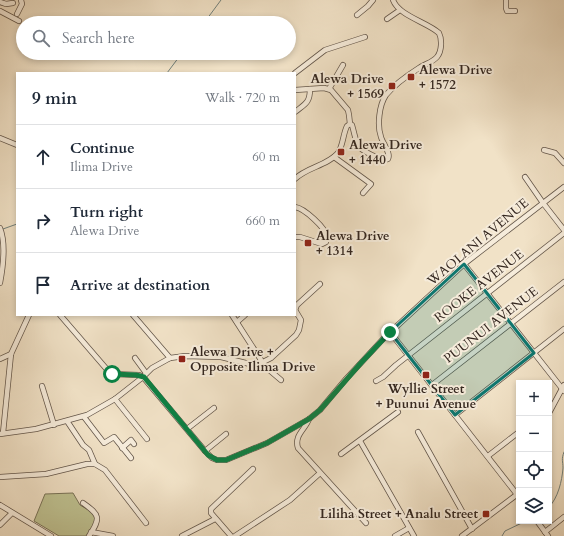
<!DOCTYPE html>
<html lang="en">
<head>
<meta charset="utf-8">
<style>
	body { margin:0; font-family:Cardo,serif; background:#f2f2f3; color:#1f2937 }
	.controls { position:absolute; right:12px; bottom:12px; display:grid; overflow:hidden; border-radius:0px; box-shadow:0 2px 6px #0003 }
	.controls button { width:36px; height:36px; display:grid; place-items:center; padding:0; border:0; border-bottom:1px solid #e0e1e3; background:#fff; color:#1f2937; font:20px sans-serif }
	.stop { position:absolute; width:12px; height:12px; margin:-9px; border:3px solid #0b8043; border-radius:50%; background:#fff }
	.stop.end { background:#0b8043; border-color:#fff; box-shadow:0 1px 4px #0008 }
	.list { margin:0; padding:0; list-style:none }
	h2 { display:flex; justify-content:space-between; align-items:center; height:52px; margin:0; padding:0 16px; font-size:17px }
	h2 small { font-size:13px; font-weight:400; color:#747a83 }
	.list li { display:grid; grid-template-columns:26px 1fr auto; gap:12px; align-items:center; box-sizing:border-box; height:64px; padding:0 16px; border-top:1px solid #e0e1e3 }
	.list b { display:block; font-size:15px; white-space:nowrap }
	.list p { margin:0; font-size:13px; white-space:nowrap; color:#747a83 }
	.list em { font-size:13px; font-style:normal; color:#747a83 }
	.icon { flex:none; width:22px; height:22px; fill:none; stroke:currentColor; stroke-width:2; stroke-linecap:round; stroke-linejoin:round }
	.map { position:relative; flex:none; width:564px; height:536px; overflow:hidden }
	.search { position:absolute; background:#fff; box-shadow:0 2px 6px #0003; left:16px; top:16px; width:280px; height:44px; display:flex; align-items:center; gap:10px; box-sizing:border-box; padding:0 14px; border-radius:22px; color:#747a83; font-size:15px }
	.panel { position:absolute; background:#fff; box-shadow:0 2px 6px #0003; left:16px; top:72px; width:280px; height:244px; border-radius:0px }
	.map>svg:first-child { display:block }
</style>
</head>
<body>
<div class="map">
<svg width="564" height="536" viewBox="0 0 564 536">
	<rect width="100%" height="100%" fill="#f1e2c7"/>
	<filter id="stains"><feTurbulence type="fractalNoise" baseFrequency=".005" numOctaves="4"/><feColorMatrix values="0 0 0 0 .2 0 0 0 0 .09 0 0 0 0 .02 0 0 0 .5 -.17"/></filter>
	<radialGradient id="worn" r=".72"><stop offset=".6" stop-color="#630" stop-opacity="0"/><stop offset="1" stop-color="#630" stop-opacity=".3"/></radialGradient>
	<polygon fill="#bfc292" stroke="#7a7459" points="73,493 80,505 95,514 96,522 87,536 59,536 34,521 45,494"/>
	<g fill="none" stroke-linecap="round" stroke-linejoin="round">
		<g stroke="#72817c" stroke-width="1">
			<polyline points="204,23 221,0"/>
			<polyline points="167,73 182,53"/>
			<polyline points="3,229 17,224"/>
			<path d="M 549,507 C 558,498 562,481 563,468 C 563,461 561,460 564,452"/>
			<polyline points="502,536 505,531 526,521"/>
		</g>
		<g stroke="#63564a" stroke-width="6">
			<g id="minor">
				<polyline points="506,0 506,8 507,11 515,11"/>
				<polyline points="0,2 6,4 13,3"/>
				<polyline points="0,11 19,21"/>
				<polyline points="17,14 22,4 21,0"/>
				<polyline points="357,15 368,6 373,0"/>
				<polyline points="387,19 400,10"/>
				<polyline points="295,73 325,50 365,37"/>
				<polyline points="329,89 343,65"/>
				<polyline points="295,90 324,88 331,90 348,110 349,115 350,124"/>
				<path d="M 295,112 C 305,104 310,103 310,89"/>
				<path d="M 350,124 L 352,125 C 358,146 354,147 376,157 C 380,158 383,160 388,159 C 391,153 383,144 381,137 C 377,126 379,105 386,95 C 394,85 408,75 419,68 C 425,64 433,62 437,57 C 442,51 442,39 439,33 C 427,22 399,16 393,0"/>
				<polyline points="0,138 17,145"/>
				<polyline points="544,150 555,153 564,163"/>
				<polyline points="334,157 371,184 363,193"/>
				<polyline points="525,177 543,203 564,230"/>
				<path d="M 295,179 C 307,167 327,166 338,153 C 343,146 343,134 347,126 L 350,124"/>
				<path d="M 295,207 C 304,208 326,228 327,237 L 326,242 L 322,244 L 300,237 L 295,237"/>
				<path d="M 0,228 C 6,243 3,267 0,283"/>
				<polyline points="464,264 564,391"/>
				<polyline points="295,310 297,305 320,284"/>
				<polyline points="60,315 110,373 112,374 139,375 143,377"/>
				<polyline points="133,315 170,358"/>
				<polyline points="237,322 245,315"/>
				<polyline points="390,332 519,497"/>
				<polyline points="135,358 146,373"/>
				<polyline points="0,359 11,354"/>
				<polyline points="261,363 271,358 296,335 299,330 301,320 295,310"/>
				<polyline points="261,363 281,380"/>
				<polyline points="143,377 205,451 212,458 217,460 226,460 267,443 309,419 320,410 346,379 384,338 464,264 564,187"/>
				<polyline points="376,381 383,377 396,365 564,233"/>
				<polyline points="432,385 564,282"/>
				<polyline points="42,386 54,425"/>
				<polyline points="115,399 147,439"/>
				<polyline points="549,413 564,385"/>
				<polyline points="455,415 564,329"/>
				<polyline points="84,417 104,443 114,437 131,458"/>
				<path d="M 309,419 C 305,430 294,435 298,448 L 366,523"/>
				<polyline points="67,421 83,445 89,450 95,464"/>
				<polyline points="187,429 214,408"/>
				<polyline points="418,432 472,529"/>
				<polyline points="3,433 11,354 29,315"/>
				<polyline points="0,434 36,429 87,415 115,399 143,377 152,368 170,358 185,356 221,357 254,365 259,365 261,362 261,360 232,315"/>
				<polyline points="360,441 414,536"/>
				<polyline points="122,448 131,440 134,444"/>
				<polyline points="205,451 226,434"/>
				<polyline points="341,454 398,412"/>
				<polyline points="488,456 519,432"/>
				<polyline points="0,477 46,474 87,464 95,464 105,470 146,523"/>
				<path d="M 83,503 C 100,515 101,518 89,536"/>
				<polyline points="0,505 51,536"/>
				<polyline points="537,521 548,536"/>
				<polyline points="0,525 12,513"/>
				<polyline points="91,532 113,536"/>
				<polyline points="545,532 564,517"/>
				<polyline points="182,536 215,519"/>
				<polyline points="231,536 211,513 211,509 253,469"/>
				<polyline points="235,536 290,500 320,473"/>
				<polyline points="395,536 409,528"/>
				<polyline points="462,536 519,493"/>
			</g>
		</g>
		<use href="#minor" stroke="#f6ecdb" stroke-width="4.5"/>
	</g>
	<g fill="none" stroke-linecap="round" stroke-linejoin="round">
		<polyline stroke="#0b8043" stroke-width="5" points="112,374 136,375 144,377 208,455 217,460 226,460 267,443 309,419 320,410 360,364 390,332"/>
	</g>
	<path fill="#0f766e" fill-opacity="0.2" stroke="#0f766e" stroke-width="3" stroke-linejoin="round" d="M 464,264 L 534,353 L 455,415 L 390,332 Z"/>
	<g fill="#8f2418" stroke="#f6ecdb" stroke-width="1.5">
		<rect x="407" y="73" width="8" height="8" rx="2"/>
		<rect x="388" y="82" width="8" height="8" rx="2"/>
		<rect x="337" y="148" width="8" height="8" rx="2"/>
		<rect x="304" y="239" width="8" height="8" rx="2"/>
		<rect x="178" y="355" width="8" height="8" rx="2"/>
		<rect x="422" y="371" width="8" height="8" rx="2"/>
		<rect x="482" y="510" width="8" height="8" rx="2"/>
	</g>
	<g text-anchor="middle" dominant-baseline="central" stroke-width="4" stroke-linejoin="round" paint-order="stroke">
		<g font-size="13" font-weight="bold" fill="#342720" stroke="#f6ecdb" text-anchor="start">
			<text x="419" y="70">Alewa Drive<tspan x="419" dy="15">+ 1572</tspan></text>
			<text x="384" y="79" text-anchor="end">Alewa Drive<tspan x="384" dy="15">+ 1569</tspan></text>
			<text x="349" y="145">Alewa Drive<tspan x="349" dy="15">+ 1440</tspan></text>
			<text x="316" y="236">Alewa Drive<tspan x="316" dy="15">+ 1314</tspan></text>
			<text x="190" y="352">Alewa Drive +<tspan x="190" dy="15">Opposite Ilima Drive</tspan></text>
			<text x="426" y="389" text-anchor="middle">Wyllie Street<tspan x="426" dy="15">+ Puunui Avenue</tspan></text>
			<text x="478" y="514" text-anchor="end">Liliha Street + Analu Street</text>
		</g>
		<g font-size="13" fill="#342720" stroke="#f6ecdb">
			<text transform="translate(478 242) rotate(-40)">WAOLANI AVENUE</text>
			<text transform="translate(479 286) rotate(-38)">ROOKE AVENUE</text>
			<text transform="translate(491 325) rotate(-38)">PUUNUI AVENUE</text>
		</g>
	</g>
	<rect width="100%" height="100%" filter="url(#stains)"/>
	<rect width="100%" height="100%" fill="url(#worn)"/>
</svg>
<div class="controls">
<button>+</button>
<button>−</button>
<button><svg class="icon" aria-label="locate" viewBox="0 0 24 24"><circle cx="12" cy="12" r="6"/><path d="M12 2v4M12 18v4M2 12h4M18 12h4"/></svg></button>
<button><svg class="icon" aria-label="layers" viewBox="0 0 24 24"><path d="M12 4l9 5-9 5-9-5zM3 14l9 5 9-5"/></svg></button>
</div>
<div class="stop" style="left:112px;top:374px"></div>
<div class="stop end" style="left:390px;top:332px"></div>
<div class="search"><svg class="icon" aria-label="search" viewBox="0 0 24 24"><circle cx="10" cy="10" r="6"/><path d="M15 15l6 6"/></svg>Search here</div>
<section class="panel">
<h2>9 min<small>Walk · 720 m</small></h2>
<ul class="list">
<li><svg class="icon" aria-label="ahead" viewBox="0 0 24 24"><path d="M12 20V5M6 11l6-6 6 6"/></svg><div><b>Continue</b><p>Ilima Drive</p></div><em>60 m</em></li>
<li><svg class="icon" aria-label="right" viewBox="0 0 24 24"><path d="M7 20v-9h11M14 6l5 5-5 5"/></svg><div><b>Turn right</b><p>Alewa Drive</p></div><em>660 m</em></li>
<li><svg class="icon" aria-label="arrive" viewBox="0 0 24 24"><path d="M6 21V4h12l-3 4 3 4H6"/></svg><div><b>Arrive at destination</b></div></li>
</ul>
</section>
</div>
</body>
</html>
